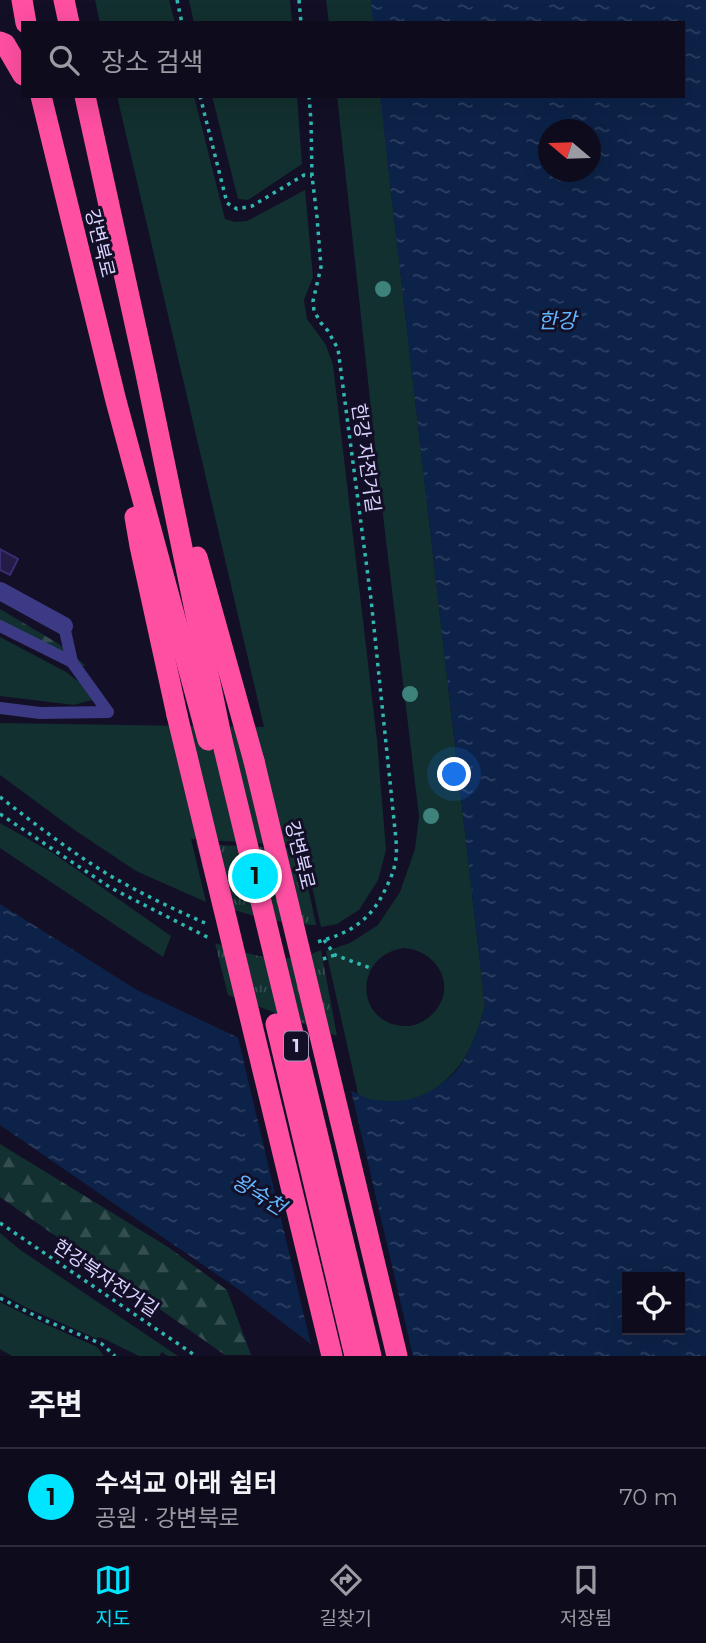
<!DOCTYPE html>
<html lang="ko">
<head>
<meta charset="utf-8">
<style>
	body { margin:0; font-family:Montserrat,"Noto Sans KR",sans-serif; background:#1c1929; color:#f1f3f6 }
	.controls { position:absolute; right:21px; bottom:21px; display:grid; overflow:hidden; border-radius:0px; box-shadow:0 7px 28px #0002 }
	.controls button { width:63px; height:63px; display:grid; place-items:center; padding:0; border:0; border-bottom:2px solid #2e2b3b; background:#0e0b1c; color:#f1f3f6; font:35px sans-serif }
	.compass { position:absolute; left:538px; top:119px; width:63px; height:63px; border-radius:50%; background:#0e0b1c; box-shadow:0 7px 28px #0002; rotate:289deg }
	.you { position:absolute; left:455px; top:775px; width:24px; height:24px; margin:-18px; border:5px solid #fff; border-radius:50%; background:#1a73e8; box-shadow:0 0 0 10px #1a73e833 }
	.badge { display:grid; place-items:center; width:46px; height:46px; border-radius:50%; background:#00e5ff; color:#111; font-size:23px; font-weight:700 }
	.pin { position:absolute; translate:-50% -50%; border:4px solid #fff; box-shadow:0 2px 7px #0006 }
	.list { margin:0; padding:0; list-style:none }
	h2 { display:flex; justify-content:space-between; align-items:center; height:91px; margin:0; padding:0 28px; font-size:30px }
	h2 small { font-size:23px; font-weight:400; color:#9b9ba3 }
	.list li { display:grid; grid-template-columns:46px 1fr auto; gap:21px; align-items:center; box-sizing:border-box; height:98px; padding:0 28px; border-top:2px solid #2e2b3b }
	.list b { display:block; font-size:26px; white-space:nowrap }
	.list p { margin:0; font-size:23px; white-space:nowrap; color:#9b9ba3 }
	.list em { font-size:23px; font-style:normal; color:#9b9ba3 }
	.icon { flex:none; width:38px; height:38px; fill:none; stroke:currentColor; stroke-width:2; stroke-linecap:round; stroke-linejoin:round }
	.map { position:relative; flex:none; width:706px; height:1356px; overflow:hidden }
	.search { position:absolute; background:#0e0b1c; box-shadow:0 7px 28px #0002; left:21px; right:21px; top:21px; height:77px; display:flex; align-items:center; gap:18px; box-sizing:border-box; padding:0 24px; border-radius:0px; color:#9b9ba3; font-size:26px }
	.sheet { height:189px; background:#0e0b1c }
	nav { display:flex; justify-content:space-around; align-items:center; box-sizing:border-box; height:98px; border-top:2px solid #2e2b3b; background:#0e0b1c; font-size:19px; color:#9b9ba3 }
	nav a { display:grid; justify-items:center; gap:4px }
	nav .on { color:#00e5ff }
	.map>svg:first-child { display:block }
</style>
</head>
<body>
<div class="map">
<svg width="706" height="1356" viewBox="0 0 706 1356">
	<defs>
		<pattern id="forest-firs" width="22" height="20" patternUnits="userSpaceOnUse" patternTransform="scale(1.75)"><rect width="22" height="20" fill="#12302f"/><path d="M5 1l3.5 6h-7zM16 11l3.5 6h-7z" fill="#344d4e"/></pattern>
		<pattern id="park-tufts" width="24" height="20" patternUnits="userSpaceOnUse" patternTransform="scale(1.75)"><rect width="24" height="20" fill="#12302f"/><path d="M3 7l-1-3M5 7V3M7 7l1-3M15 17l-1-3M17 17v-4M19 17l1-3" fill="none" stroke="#344d4e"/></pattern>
		<pattern id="water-ripples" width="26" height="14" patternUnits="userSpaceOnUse" patternTransform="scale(1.75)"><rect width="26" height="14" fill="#0c2248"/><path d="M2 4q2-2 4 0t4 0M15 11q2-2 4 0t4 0" fill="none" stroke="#2f4163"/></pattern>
	</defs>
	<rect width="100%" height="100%" fill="#130f26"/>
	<g fill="#12302f" fill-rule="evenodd">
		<polygon points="95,0 169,0 175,23 100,23"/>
		<polygon points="189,0 290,0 292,23 194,23"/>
		<polygon points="326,0 375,0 377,23 329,23"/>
		<polygon points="117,96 194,96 225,219 235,222 247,221 305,190 313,277 304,300 307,319 326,345 333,365 377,740 386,850 378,880 359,910 337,924 321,927 303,846 191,839 206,902 136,871 76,831 0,775 0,723 264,727"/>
		<polygon points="212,96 297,96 302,164 248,200 238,199"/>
		<path d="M 337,96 L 383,96 L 388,165 L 485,1006 C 475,1039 469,1061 441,1084 C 434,1089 426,1096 417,1098 C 401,1104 381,1101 364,1100 L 359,1098 L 326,951 L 350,943 L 378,925 L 400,892 L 415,849 L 419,816 L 379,482 ZM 404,948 C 435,950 457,983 436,1010 C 428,1020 416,1027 403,1026 C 354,1022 354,955 404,948 Z"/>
		<polygon points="0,637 66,672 79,682 92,700 74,705 0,696"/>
		<polygon points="0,823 53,853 171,936 163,957 0,848"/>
		<polygon points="0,1233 19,1249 178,1356 168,1356 162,1352 159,1356 139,1356 102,1338 98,1337 97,1339 25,1307 0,1293"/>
		<polygon points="0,1302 34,1319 97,1347 104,1356 12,1356 0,1349"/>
	</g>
	<g fill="url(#forest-firs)">
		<polygon points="0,609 59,644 86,666 73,667 0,630"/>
		<polygon points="0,1144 168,1247 227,1290 251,1355 225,1355 0,1197"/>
	</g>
	<g fill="url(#park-tufts)">
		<path d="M 196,842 L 219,845 L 300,849 L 316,925 C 280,924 246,915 212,902 Z"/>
		<path d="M 215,943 C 249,955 286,967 321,950 L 337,1036 L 228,995 Z"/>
	</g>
	<path fill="url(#water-ripples)" fill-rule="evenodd" d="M 371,0 L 706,0 L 706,1356 L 327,1356 L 238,1289 L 0,1125 L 0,904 L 137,990 L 369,1099 C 400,1104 420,1101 445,1081 C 451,1076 459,1069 463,1061 C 474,1044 479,1025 485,1006 L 380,96 L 683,96 L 683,23 L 373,23 ZM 548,130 L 590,130 L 590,172 L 548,172 ZM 627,1277 L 680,1277 L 680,1330 L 627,1330 Z"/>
	<polygon fill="#130f26" points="237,1033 350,1086 413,1356 322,1356 312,1349"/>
	<polygon fill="#241b47" stroke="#3b2d73" stroke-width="2" points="0,549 18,559 10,575 0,570"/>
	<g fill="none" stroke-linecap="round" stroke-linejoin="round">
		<g stroke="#2fb8b0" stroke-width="3.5" stroke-dasharray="3.5 5" stroke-linecap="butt">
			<polyline points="177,0 182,23"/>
			<polyline points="299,0 301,23"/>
			<polyline points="200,96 227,203 237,209 252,206 304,175 312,176"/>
			<path d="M 309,96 L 311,121 L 312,176 L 317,217 L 321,267 L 313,301 L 314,311 L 321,323 L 328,331 L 338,349 L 371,599 L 395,830 C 396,839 397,849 396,858 C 395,869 390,880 385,890 C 370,921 350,933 317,942"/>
			<path d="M 0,797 C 35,824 71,852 109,875 C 140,893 173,909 205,923"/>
			<polyline points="0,814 111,888 209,938"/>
			<polyline points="324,940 335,955 373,969"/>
			<polyline points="323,959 335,955"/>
			<polyline points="0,1223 196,1356"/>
			<polyline points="0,1298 42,1319 102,1344 115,1356"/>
		</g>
		<g stroke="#3d3a85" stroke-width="12">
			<polyline points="0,626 72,662 64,626"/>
			<polyline points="0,708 40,713 108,712 72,662"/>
		</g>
		<polyline stroke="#3d3a85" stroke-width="18" points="0,591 64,626"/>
		<g stroke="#ff4fa3" stroke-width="21">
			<polyline points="22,0 26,23"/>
			<polyline points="64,0 69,23"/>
			<polyline points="0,42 5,44 23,75"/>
			<polyline points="41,96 116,401 208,740"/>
			<polyline points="85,96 145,369 221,736"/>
			<polyline points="135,517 140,546 177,715"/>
			<polyline points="197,557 254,761"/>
		</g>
		<g stroke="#ff4fa3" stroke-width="21">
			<polyline points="177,715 332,1356"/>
			<polyline points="221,736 371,1356"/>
			<polyline points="254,761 397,1356"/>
			<polyline points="276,1024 355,1356"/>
		</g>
	</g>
	<g fill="#3d827b">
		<circle cx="383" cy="289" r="8"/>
		<circle cx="410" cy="694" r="8"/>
		<circle cx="431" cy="816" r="8"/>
	</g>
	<g text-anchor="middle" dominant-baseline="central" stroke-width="6" stroke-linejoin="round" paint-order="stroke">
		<rect fill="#130f26" stroke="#9e99be" stroke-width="2" x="284" y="1031.5" width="24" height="29" rx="5"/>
		<g font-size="18" font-weight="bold" fill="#d9d4ff">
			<text x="296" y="1046">1</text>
		</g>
		<g font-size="19" fill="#d9d4ff" stroke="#130f26">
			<text transform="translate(100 243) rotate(76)">강변북로</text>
			<text transform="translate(366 458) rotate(82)">한강 자전거길</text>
			<text transform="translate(300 855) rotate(76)">강변북로</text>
			<text transform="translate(106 1278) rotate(34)">한강북자전거길</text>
		</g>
		<g font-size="21" font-style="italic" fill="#62b6ff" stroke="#130f26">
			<text x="557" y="320">한강</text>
			<text transform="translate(259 1194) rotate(32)">왕숙천</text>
		</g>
	</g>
</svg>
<div class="controls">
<button><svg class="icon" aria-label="locate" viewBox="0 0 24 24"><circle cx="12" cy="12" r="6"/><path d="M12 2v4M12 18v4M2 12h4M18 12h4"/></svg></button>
</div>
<svg class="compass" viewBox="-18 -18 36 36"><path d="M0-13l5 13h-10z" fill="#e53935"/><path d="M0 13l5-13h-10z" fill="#9b9ba3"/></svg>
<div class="you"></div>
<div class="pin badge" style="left:255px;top:876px">1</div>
<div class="search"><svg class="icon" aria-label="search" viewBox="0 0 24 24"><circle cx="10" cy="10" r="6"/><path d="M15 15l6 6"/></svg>장소 검색</div>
</div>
<section class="sheet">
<h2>주변<small></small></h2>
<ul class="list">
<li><span class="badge">1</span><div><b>수석교 아래 쉼터</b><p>공원 · 강변북로</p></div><em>70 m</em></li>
</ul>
</section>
<nav>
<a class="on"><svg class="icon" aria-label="map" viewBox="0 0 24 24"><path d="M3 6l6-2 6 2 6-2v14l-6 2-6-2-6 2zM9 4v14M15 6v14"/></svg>지도</a>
<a><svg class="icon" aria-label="directions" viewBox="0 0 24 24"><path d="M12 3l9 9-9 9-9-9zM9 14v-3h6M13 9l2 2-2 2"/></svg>길찾기</a>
<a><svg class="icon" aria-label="saved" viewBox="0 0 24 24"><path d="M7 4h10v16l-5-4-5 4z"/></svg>저장됨</a>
</nav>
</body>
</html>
